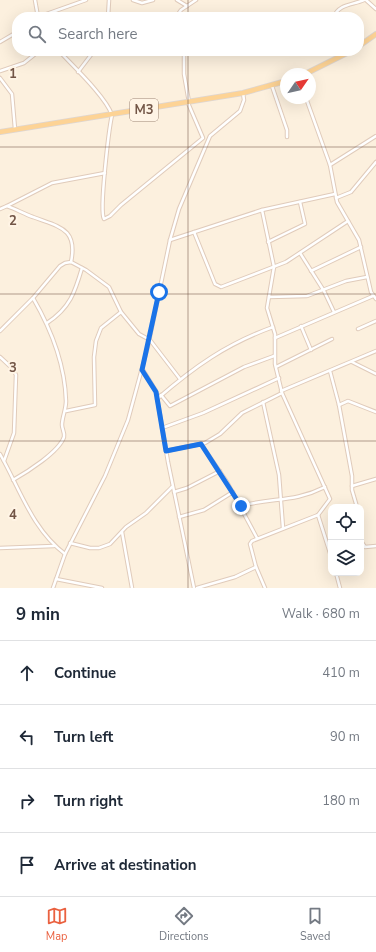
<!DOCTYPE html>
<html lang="en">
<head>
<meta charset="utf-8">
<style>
	body { margin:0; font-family:"Nunito Sans",sans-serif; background:#f2f2f3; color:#1f2937 }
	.controls { position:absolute; right:12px; bottom:12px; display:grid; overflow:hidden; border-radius:8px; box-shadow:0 4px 16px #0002 }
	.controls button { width:36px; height:36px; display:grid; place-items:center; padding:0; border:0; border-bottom:1px solid #e0e1e3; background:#fff; color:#1f2937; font:20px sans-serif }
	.compass { position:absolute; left:280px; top:68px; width:36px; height:36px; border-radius:50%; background:#fff; box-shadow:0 4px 16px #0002; rotate:56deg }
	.stop { position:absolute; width:12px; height:12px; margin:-9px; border:3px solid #1a73e8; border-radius:50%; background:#fff }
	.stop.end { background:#1a73e8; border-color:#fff; box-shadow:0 1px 4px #0008 }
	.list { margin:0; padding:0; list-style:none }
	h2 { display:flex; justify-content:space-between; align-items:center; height:52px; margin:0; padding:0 16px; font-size:17px }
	h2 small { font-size:13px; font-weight:400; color:#747a83 }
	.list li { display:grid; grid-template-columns:26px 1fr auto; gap:12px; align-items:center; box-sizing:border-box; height:64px; padding:0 16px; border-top:1px solid #e0e1e3 }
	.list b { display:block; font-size:15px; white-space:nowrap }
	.list em { font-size:13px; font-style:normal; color:#747a83 }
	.icon { flex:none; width:22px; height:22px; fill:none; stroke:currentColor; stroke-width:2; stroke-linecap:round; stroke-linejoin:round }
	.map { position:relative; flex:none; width:376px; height:588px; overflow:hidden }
	.search { position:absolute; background:#fff; box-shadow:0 4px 16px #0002; left:12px; right:12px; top:12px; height:44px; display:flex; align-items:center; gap:10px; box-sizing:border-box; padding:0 14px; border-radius:16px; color:#747a83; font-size:15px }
	.sheet { height:308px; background:#fff }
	nav { display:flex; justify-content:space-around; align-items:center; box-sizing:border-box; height:56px; border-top:1px solid #e0e1e3; background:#fff; font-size:11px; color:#747a83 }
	nav a { display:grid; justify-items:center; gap:2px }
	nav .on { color:#ea6140 }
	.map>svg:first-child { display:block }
</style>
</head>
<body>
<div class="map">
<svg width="376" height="588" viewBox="0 0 376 588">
	<rect width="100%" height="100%" fill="#fcf0de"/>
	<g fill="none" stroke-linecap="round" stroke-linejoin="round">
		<g stroke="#e0cbbb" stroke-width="4.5">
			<g id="street">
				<polyline points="35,0 38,17"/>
				<polyline points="133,0 142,3 153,0"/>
				<polyline points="177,0 187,6"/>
				<polyline points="366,0 376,9"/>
				<polyline points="38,17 86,0"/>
				<polyline points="108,17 109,0"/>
				<polyline points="176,17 181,10 196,0"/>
				<path d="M 334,17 C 338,4 353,5 364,0"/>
				<polyline points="0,42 17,32"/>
				<path d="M 59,51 C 73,66 106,97 112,115 C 109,129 99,210 104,219 L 110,216 L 121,205 L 203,138 L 188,103"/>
				<polyline points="184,51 184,74 189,102"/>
				<polyline points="0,71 24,63 39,51"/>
				<polyline points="78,72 94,51"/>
				<polyline points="0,78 12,94 15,129"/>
				<polyline points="272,86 287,130 287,137"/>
				<polyline points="306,98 330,165 337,202 359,240 371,292 376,299"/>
				<polyline points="330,165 376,136"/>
				<polyline points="336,198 351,192 376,162"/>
				<polyline points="7,206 52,183 105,173"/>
				<path d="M 0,209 L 7,206 C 16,209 24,214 33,217 C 59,227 78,228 71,262"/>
				<polyline points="262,210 274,267 267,308 275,334 275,364 282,393 330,499 318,515 252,541 250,544 256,567 265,588"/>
				<polyline points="194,232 215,284 221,287 286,262 348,221"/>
				<polyline points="170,240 262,210 335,194"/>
				<polyline points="268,242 305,224 300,202"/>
				<polyline points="300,253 324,291 334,312"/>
				<polyline points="311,271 361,247"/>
				<polyline points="269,297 307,296 346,281 367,277"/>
				<path d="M 47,323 C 70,308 75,292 82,268"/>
				<polyline points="301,326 311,350"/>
				<polyline points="358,329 376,321"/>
				<polyline points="0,331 33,298 60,266 65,263 71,262 86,270 109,287 121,312 139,334 150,340 180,379"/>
				<polyline points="275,338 373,296"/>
				<polyline points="0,357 13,369 16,375 14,433 4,461"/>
				<polyline points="352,362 376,374"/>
				<polyline points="276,367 332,339"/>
				<polyline points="143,370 156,391 168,462 194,588"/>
				<polyline points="330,371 339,405 352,476 352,490 357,507"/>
				<polyline points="281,391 376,351"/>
				<polyline points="161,395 170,406 244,367 274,356"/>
				<path d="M 157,399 C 194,367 226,344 273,327"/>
				<polyline points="263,402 279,475 283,528"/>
				<polyline points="339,405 348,401 376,412"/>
				<polyline points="66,411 95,405 94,357 96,341 101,328 121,312"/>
				<polyline points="162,428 203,413 279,378"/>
				<polyline points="201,444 227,482 257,538"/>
				<polyline points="166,451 205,443 220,434 242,413 282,393"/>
				<path d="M 0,454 C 20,489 32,529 65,554"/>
				<path d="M 13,480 C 27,472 59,452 64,437 C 65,433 62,429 62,425 C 62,417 66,410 66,401 C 65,365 51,329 33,298"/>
				<polyline points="352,486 376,479"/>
				<polyline points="174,492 187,488 220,471"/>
				<path d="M 241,506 C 273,497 293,503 325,487"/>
				<polyline points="318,515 331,556"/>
				<polyline points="179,517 204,510 233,492"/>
				<polyline points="122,532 132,588"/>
				<polyline points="361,541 365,547 376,546"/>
				<polyline points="70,543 90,548 99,548 110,544 126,527 146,513 172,487"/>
				<polyline points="0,548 54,546"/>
				<polyline points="336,573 340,588"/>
				<polyline points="56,579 102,588"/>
				<polyline points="53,588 65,554 105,476 128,420 148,346 170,240 179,209 210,136 240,111 244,100 243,93"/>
				<polyline points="197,588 235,577 256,567"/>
			</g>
		</g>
		<g stroke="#ddd6d3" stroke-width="6">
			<g id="primary">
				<polyline points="359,46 376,34"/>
				<polyline points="305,74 351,51"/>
				<polyline points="0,132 243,93 286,81"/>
			</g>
		</g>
		<use href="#street" stroke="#fff" stroke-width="2.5"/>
		<use href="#primary" stroke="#fdd395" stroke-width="4.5"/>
	</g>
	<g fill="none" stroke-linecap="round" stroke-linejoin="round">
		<polyline stroke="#1a73e8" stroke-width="5" points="159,292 142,370 156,392 166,451 201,444 241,506"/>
	</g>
	<path fill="none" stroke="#725546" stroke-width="1" stroke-opacity="0.55" d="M 188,0 L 188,17M 188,51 L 188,588M 0,147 L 376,147M 0,294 L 376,294M 0,441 L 376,441"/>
	<g text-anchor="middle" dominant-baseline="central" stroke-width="4" stroke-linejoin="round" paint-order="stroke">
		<rect fill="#fff4e5" stroke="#9c8576" stroke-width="1" x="130" y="99" width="28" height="22" rx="3"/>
		<g font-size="13" font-weight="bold" fill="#725546">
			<text x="144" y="110">M3</text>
		</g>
	</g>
	<g font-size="13" text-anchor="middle" font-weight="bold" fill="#725546" stroke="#fff4e5" stroke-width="4" stroke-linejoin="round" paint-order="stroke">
		<text x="13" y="78">1</text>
		<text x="13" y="225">2</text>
		<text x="13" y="372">3</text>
		<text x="13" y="519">4</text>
	</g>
</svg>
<div class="controls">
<button><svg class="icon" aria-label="locate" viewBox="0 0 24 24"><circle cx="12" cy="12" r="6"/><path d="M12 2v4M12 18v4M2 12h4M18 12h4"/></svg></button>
<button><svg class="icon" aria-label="layers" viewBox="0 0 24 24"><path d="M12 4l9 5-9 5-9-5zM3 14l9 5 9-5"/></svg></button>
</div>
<svg class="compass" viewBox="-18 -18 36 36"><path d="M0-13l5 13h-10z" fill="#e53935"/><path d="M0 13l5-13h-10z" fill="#747a83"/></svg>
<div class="stop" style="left:159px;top:292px"></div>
<div class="stop end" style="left:241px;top:506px"></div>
<div class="search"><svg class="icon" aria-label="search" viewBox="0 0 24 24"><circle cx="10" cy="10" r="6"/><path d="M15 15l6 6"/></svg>Search here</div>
</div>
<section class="sheet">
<h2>9 min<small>Walk · 680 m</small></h2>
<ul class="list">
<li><svg class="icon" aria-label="ahead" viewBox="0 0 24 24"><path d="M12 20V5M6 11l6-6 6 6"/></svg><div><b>Continue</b></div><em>410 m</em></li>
<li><svg class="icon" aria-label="left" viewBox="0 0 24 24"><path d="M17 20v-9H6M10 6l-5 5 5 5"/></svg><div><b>Turn left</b></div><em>90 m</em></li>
<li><svg class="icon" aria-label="right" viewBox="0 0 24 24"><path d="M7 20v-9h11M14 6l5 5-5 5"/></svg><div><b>Turn right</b></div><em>180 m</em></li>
<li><svg class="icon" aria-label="arrive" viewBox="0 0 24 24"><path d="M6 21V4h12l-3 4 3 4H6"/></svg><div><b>Arrive at destination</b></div></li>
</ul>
</section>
<nav>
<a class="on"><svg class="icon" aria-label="map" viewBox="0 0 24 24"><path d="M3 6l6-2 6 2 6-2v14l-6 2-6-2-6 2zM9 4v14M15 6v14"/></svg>Map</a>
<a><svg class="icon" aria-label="directions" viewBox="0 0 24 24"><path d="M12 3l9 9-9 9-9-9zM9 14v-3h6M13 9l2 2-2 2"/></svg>Directions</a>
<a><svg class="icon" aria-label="saved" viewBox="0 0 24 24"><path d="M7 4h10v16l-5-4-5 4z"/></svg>Saved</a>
</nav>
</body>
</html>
